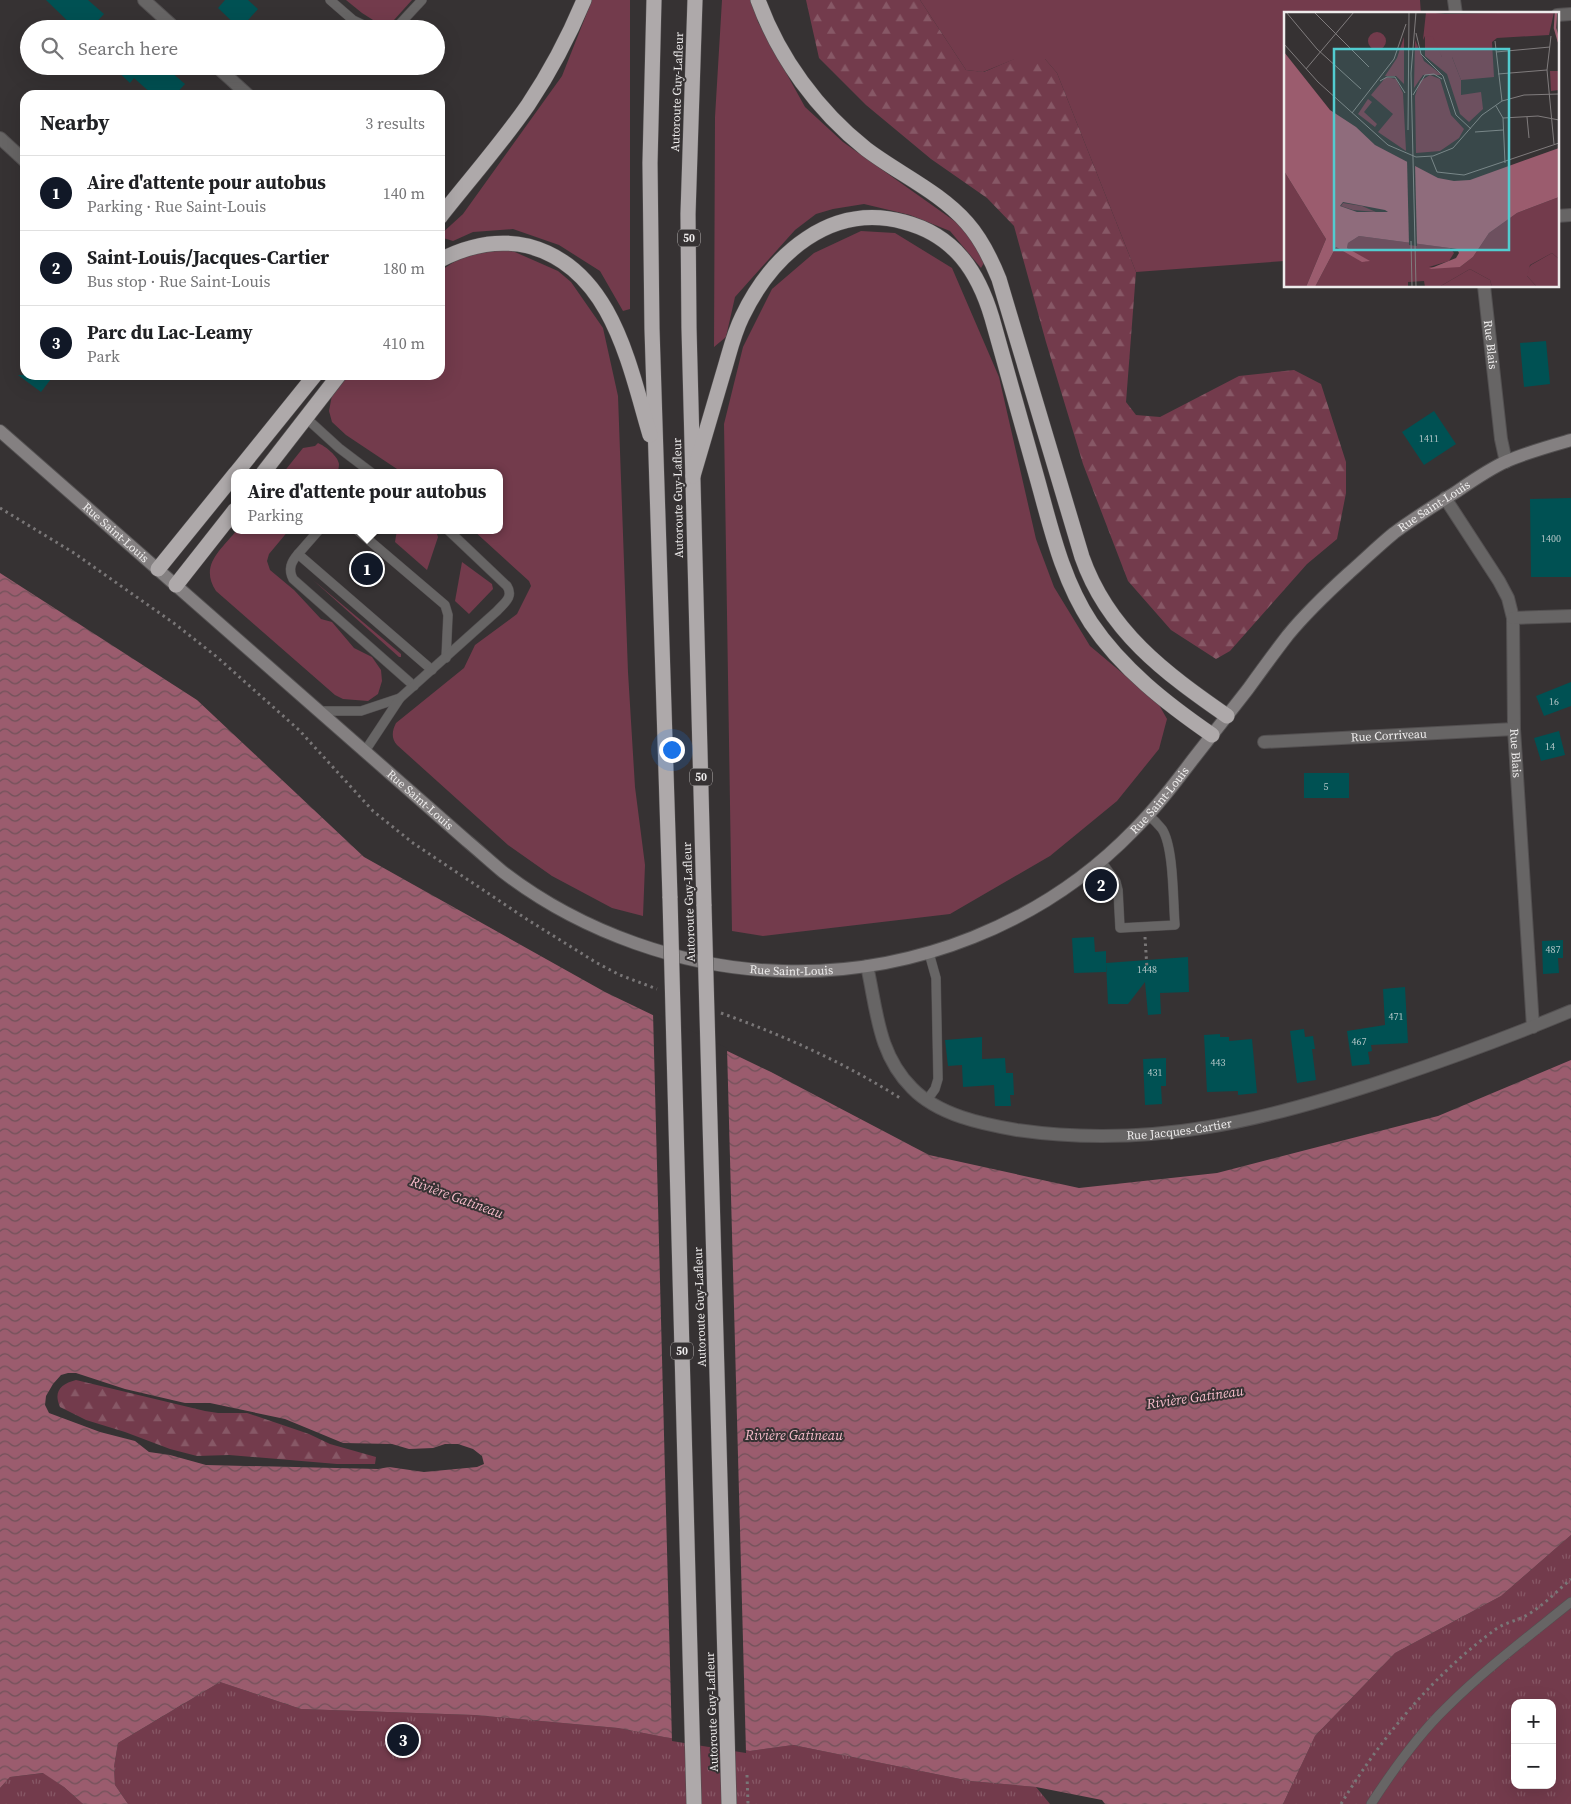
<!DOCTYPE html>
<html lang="en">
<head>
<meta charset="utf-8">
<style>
	body { margin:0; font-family:"Source Serif 4",serif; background:#f6f6f6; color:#202124 }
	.controls { position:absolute; right:15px; bottom:15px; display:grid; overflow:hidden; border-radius:10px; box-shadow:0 5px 20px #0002 }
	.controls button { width:45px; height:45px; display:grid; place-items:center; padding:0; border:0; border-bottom:1px solid #e0e0e0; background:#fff; color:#202124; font:25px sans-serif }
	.you { position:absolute; left:671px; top:749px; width:18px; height:18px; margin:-12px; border:4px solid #fff; border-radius:50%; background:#1a73e8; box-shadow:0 0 0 8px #1a73e833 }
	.badge { display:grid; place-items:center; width:32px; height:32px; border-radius:50%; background:#111827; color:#fff; font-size:16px; font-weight:700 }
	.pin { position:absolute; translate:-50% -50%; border:2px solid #fff; box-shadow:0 1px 5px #0006 }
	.popup { position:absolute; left:231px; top:469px; width:272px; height:65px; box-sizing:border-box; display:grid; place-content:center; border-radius:10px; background:#fff; filter:drop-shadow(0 1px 4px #0005); font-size:16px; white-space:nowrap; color:#757577 }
	.popup b { font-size:19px; color:#202124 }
	.popup::after { content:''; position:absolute; left:50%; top:100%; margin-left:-10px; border:10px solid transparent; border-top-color:#fff }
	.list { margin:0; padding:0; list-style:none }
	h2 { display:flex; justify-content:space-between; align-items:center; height:65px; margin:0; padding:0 20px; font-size:21px }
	h2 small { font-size:16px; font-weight:400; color:#757577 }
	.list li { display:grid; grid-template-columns:32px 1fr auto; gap:15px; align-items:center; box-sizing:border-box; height:75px; padding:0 20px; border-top:1px solid #e0e0e0 }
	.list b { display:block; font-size:19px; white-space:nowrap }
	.list p { margin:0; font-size:16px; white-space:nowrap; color:#757577 }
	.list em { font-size:16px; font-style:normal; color:#757577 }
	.icon { flex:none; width:28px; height:28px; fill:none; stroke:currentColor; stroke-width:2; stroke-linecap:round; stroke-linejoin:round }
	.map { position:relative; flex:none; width:1571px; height:1804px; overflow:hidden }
	.search { position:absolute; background:#fff; box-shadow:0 5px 20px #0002; left:20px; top:20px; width:425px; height:55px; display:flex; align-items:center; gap:12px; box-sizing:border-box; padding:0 18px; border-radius:28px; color:#757577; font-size:19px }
	.panel { position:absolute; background:#fff; box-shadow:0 5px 20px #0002; left:20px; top:90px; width:425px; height:290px; border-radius:15px }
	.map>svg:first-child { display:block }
</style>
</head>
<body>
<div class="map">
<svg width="1571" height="1804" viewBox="0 0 1571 1804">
	<defs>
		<pattern id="forest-firs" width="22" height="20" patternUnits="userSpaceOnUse" patternTransform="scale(1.25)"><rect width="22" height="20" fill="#733b4c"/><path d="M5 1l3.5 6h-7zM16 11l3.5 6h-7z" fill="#875866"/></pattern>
		<pattern id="park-tufts" width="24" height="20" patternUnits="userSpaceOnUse" patternTransform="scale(1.25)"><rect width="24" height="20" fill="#733b4c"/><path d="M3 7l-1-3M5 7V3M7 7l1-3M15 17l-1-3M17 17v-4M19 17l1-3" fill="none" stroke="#875866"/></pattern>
		<pattern id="water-waves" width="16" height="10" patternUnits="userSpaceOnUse" patternTransform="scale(1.25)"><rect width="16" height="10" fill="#9b5c6e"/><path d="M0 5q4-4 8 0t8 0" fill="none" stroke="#71525a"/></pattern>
	</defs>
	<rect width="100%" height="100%" fill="#363233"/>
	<g fill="#733b4c">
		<polygon points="346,0 412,0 394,20 381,25 362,13"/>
		<polygon points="592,0 630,0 630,309 623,311 600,271 559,245 513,229 473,232 453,241 440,237 440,235 463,214 562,76"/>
		<polygon points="722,0 752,0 758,22 805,107 843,142 970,232 985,261 981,268 950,231 910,215 864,204 833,209 816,214 795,230 735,297 726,337 714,347 715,117"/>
		<polygon points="920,0 1420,0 1421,14 1285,14 1285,261 1136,272 1057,73 1045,59 1015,59 983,72 966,70"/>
		<polygon points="861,231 895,233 952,268 999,377 1036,539 1054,587 1090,646 1158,703 1167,719 1159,749 1117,801 1050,856 950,914 763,936 732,931 724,424 743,347 772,289 814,253"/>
		<path d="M 508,249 L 558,271 L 571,282 L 603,328 L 618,396 L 628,672 L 635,787 L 645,865 L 643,916 L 612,908 L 552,876 L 508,845 L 397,745 C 391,738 392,731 396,723 L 464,668 L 475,645 L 517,614 L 531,586 L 529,581 L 473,530 L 500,530 L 500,473 L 403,473 L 346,435 L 332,422 L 329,411 L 332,395 L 346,375 L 440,375 L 440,271 L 468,253 Z"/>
		<path d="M 318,443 C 325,446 338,456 339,464 C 339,467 338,470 338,473 L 283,473 L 303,448 L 315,446 Z"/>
		<path d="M 237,530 L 289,530 L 269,554 L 267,561 L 270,570 L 294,590 L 321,619 L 332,622 L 354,648 L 372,657 L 381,670 L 382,681 L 378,694 L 368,701 L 343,699 L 335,695 L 216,591 C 199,565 221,550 237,530 Z"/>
		<polygon points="397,530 432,530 437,534 438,537 427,570 395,542"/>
		<polygon points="462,562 492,584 493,589 469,614 455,601"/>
		<polygon points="313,580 401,654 401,657 399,657"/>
	</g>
	<g fill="url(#forest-firs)">
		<polygon points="806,0 920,0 966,70 984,72 1014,59 1045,59 1057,73 1136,272 1126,402 1136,415 1160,417 1239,376 1294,370 1321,384 1346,462 1346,493 1337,539 1307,564 1230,651 1216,659 1171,630 1128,581 1083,464 1046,342 1014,226 987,198 931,159 866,105 819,58"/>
		<path d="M 76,1380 L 205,1411 L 218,1413 L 247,1413 L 309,1434 L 330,1444 L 376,1457 L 375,1464 L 337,1464 L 229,1455 L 197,1456 L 170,1449 L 125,1432 L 86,1420 L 60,1407 C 53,1391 61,1384 76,1380 Z"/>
	</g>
	<g fill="url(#park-tufts)" fill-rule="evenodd">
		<path d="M 1571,1535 L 1571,1804 L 1283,1804 L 1315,1736 L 1395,1653 L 1501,1596 ZM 1515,1703 L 1552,1703 L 1552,1785 L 1515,1785 Z"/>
		<polygon points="220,1682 301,1709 474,1715 618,1728 664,1737 750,1751 793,1745 970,1781 1036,1787 1050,1804 128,1804 115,1785 114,1767 118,1743"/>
		<polygon points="44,1773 64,1787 83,1804 0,1804 0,1788 10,1777"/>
	</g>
	<path fill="url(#water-waves)" fill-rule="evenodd" d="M 0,573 L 197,700 L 364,857 L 605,992 L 771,1072 L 929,1155 L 1079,1188 L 1217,1173 L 1438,1116 L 1571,1060 L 1571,1535 L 1501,1596 L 1395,1653 L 1315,1736 L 1283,1804 L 1105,1804 L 1102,1800 L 1036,1787 L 970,1781 L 793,1745 L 750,1751 L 664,1737 L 618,1728 L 474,1715 L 301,1709 L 220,1682 L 118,1743 L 114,1767 L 115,1785 L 128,1804 L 83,1804 L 64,1787 L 43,1773 L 10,1777 L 0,1788 ZM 68,1373 L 76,1373 L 125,1389 L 185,1403 L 210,1403 L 285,1419 L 343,1443 L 392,1444 L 409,1449 L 433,1448 L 445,1444 L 458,1444 L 473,1449 L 482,1456 L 484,1464 L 477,1467 L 424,1472 L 389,1467 L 378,1469 L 206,1465 L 170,1455 L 149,1452 L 135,1441 L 100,1432 L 49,1413 L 45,1405 L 46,1396 L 53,1384 L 61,1375 Z"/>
	<polygon fill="#363233" points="653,1012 727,1048 746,1753 672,1741"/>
	<g fill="#005153">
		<polygon points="46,0 88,0 104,14 90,29 76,29"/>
		<polygon points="225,0 248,0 258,9 240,29 218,8"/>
		<polygon points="112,66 164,66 185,84 175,95 153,95 134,78 130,83"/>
		<polygon points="1546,341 1550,384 1524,387 1520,343"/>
		<polygon points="18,375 54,375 41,392"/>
		<polygon points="1434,411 1456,444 1424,465 1402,432"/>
		<polygon points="1571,498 1571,577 1531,577 1530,499"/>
		<polygon points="1571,682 1571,706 1544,716 1536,696"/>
		<polygon points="1559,731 1565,755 1541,761 1534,738"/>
		<rect x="1304" y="773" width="45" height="25"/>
		<polygon points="1094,937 1095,952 1106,951 1106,972 1074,973 1072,938"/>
		<polygon points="1563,940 1563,958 1558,958 1559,973 1543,974 1542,941"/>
		<polygon points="1188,957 1189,992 1160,993 1161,1014 1148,1015 1145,982 1128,1004 1108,1004 1106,963"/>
		<polygon points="1405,987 1408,1043 1371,1045 1372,1051 1368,1052 1370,1064 1352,1066 1347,1031 1385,1025 1383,989"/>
		<polygon points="1304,1029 1305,1037 1313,1036 1315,1049 1312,1049 1316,1080 1297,1083 1290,1031"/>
		<polygon points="1220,1034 1220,1037 1229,1037 1229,1041 1252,1039 1257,1093 1238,1095 1238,1091 1207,1092 1204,1035"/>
		<polygon points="982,1037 982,1059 1005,1058 1006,1073 1013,1073 1014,1095 1010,1095 1011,1106 995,1106 994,1085 963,1087 962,1065 948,1066 945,1040"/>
		<polygon points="1166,1058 1166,1086 1161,1086 1162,1104 1145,1105 1143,1059"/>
	</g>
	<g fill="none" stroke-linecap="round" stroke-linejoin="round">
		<g stroke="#535051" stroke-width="10">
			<g id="service">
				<polyline points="330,0 353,20 372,29"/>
				<polyline points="392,29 396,28 422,0"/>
				<polyline points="305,417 339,448 372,473"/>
				<polyline points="357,530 445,605 448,615 446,658"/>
				<polyline points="298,554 319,530"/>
				<path d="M 414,686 L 293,579 C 288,569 291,562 298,554 L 432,670"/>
				<polyline points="320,711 361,711 400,698"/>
				<path d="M 365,751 L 400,698 L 497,611 C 504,603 514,597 507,586 L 448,530"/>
				<path d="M 1101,861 L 1116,882 L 1118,890 L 1120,928 L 1175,925 C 1173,902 1174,847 1162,829 C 1158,824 1153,819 1148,815"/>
				<polyline points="927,1100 935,1089 938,1079 936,978 929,953"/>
				<path d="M 1371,1804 C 1393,1770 1417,1736 1446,1708 C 1484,1670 1529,1636 1571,1602"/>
			</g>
		</g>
		<g stroke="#535051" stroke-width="14">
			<g id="minor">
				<polyline points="144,0 176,29"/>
				<polyline points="1454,0 1456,14"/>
				<polyline points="1557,15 1571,14"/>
				<polyline points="216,66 248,95"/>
				<polyline points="0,138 25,161"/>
				<polyline points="1557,216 1571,215"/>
				<path id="s1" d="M 1484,286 L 1501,439 L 1506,462"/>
				<path id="s2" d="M 1445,498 L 1499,581 L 1508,598 L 1513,618 L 1514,729 L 1533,1027"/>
				<polyline points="1513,618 1571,616"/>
				<path id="s3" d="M 1264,742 L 1514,729"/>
				<path id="s4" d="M 867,966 C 877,1011 878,1054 912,1088 C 938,1115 982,1124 1017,1130 C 1151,1149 1264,1121 1389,1079 C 1451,1058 1511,1036 1571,1011"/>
			</g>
		</g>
		<g stroke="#535051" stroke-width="14">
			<g id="secondary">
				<path id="s5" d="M 0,431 L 467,841 C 479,851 491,862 503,872 C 581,932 685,969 783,971 C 913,975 1043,924 1134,830 C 1156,808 1175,783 1194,758 C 1212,735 1230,712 1248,689 C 1261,671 1274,653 1288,635 C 1306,613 1327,593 1349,573 C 1364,560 1378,546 1394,533 C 1414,518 1435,505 1456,492 C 1472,481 1489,469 1507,461 C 1528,452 1550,446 1571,440"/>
			</g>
		</g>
		<g stroke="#535051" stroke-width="16">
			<g id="motorway">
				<polyline points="654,0 650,163 652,329 670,898"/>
				<polyline points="695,0 688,214 689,328 704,906"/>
				<path d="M 758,0 C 779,58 818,111 866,149 C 899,174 940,192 967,223 C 982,240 991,259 999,279 L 1082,557 C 1108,631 1165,673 1227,716"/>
				<path d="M 440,217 C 469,180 501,144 528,105 C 550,72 569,36 584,0"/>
				<path d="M 440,260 C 467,246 498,239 528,246 C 612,268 629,365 650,435"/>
				<polyline points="236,473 315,375"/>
				<polyline points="263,473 339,375"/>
				<path d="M 693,476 C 703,442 713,408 723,374 C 729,355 733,335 742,317 C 772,254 831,202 904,222 C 954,235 978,271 992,318 C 1007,371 1022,425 1037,478 C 1051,528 1062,579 1091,623 C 1122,669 1167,704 1212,735"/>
				<polyline points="158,569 235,474"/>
				<polyline points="176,585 235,510"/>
			</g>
		</g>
		<g stroke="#797677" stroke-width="3" stroke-dasharray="2.5 4" stroke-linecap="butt">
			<polyline points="0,508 74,553 175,624 217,657 299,730 373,811 413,843 528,920 597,963 620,975 657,989"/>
			<polyline points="1145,937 1147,969"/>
			<path d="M 721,1013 C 785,1036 843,1062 900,1098"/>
			<polyline points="747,1775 748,1804"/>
			<path d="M 1341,1804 C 1381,1738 1433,1675 1496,1629 C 1506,1622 1517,1621 1527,1615 C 1543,1606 1557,1591 1571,1579"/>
		</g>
		<use href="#service" stroke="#676565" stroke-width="9"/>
		<use href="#minor" stroke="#676565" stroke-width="12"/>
		<use href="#secondary" stroke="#848081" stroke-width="12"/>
		<use href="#motorway" stroke="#aea9aa" stroke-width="15"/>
		<g stroke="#535051" stroke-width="16" stroke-linecap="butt">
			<g id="motorway-bridge">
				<polyline points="670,898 694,1804"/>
				<polyline points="704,906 729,1804"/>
			</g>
		</g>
		<use href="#motorway-bridge" stroke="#aea9aa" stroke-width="15"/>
	</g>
	<g text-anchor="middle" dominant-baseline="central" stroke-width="4" stroke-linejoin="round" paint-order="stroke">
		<g font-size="10" fill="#b2c5c6">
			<text x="1429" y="438">1411</text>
			<text x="1551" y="538">1400</text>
			<text x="1554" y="701">16</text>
			<text x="1550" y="746">14</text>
			<text x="1326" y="786">5</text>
			<text x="1553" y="949">487</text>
			<text x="1147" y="969">1448</text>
			<text x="1396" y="1016">471</text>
			<text x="1359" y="1041">467</text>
			<text x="1218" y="1062">443</text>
			<text x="1155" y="1072">431</text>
		</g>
		<g fill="#363233" stroke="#b7b4b4" stroke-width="1">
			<rect x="678" y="229.5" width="22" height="17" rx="4"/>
			<rect x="690" y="768.5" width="22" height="17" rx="4"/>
			<rect x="671" y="1342.5" width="22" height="17" rx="4"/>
		</g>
		<g font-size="11" font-weight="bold" fill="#eeecec">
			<text x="689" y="238">50</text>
			<text x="701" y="777">50</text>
			<text x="682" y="1351">50</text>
		</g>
		<g font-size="12" fill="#eeecec" stroke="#363233">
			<text transform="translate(677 92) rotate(-88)">Autoroute Guy-Lafleur</text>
			<text stroke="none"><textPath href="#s1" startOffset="59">Rue Blais</textPath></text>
			<text transform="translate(678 498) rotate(-91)">Autoroute Guy-Lafleur</text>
			<text stroke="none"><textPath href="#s5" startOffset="1804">Rue Saint-Louis</textPath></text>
			<text stroke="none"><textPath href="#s5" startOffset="154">Rue Saint-Louis</textPath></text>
			<text stroke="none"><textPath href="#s3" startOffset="125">Rue Corriveau</textPath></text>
			<text stroke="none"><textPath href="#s2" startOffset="274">Rue Blais</textPath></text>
			<text stroke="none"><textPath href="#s5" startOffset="559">Rue Saint-Louis</textPath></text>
			<text stroke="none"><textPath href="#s5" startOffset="1399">Rue Saint-Louis</textPath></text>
			<text transform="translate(689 902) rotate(-92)">Autoroute Guy-Lafleur</text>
			<text stroke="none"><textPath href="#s5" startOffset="979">Rue Saint-Louis</textPath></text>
			<text stroke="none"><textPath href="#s4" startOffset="410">Rue Jacques-Cartier</textPath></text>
			<text transform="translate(700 1307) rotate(-92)">Autoroute Guy-Lafleur</text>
			<text transform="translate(712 1712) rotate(-92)">Autoroute Guy-Lafleur</text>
		</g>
		<g font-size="14" font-style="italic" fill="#f6bcca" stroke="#363233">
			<text transform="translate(457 1197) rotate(20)">Rivière Gatineau</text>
			<text transform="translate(1195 1397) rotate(-8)">Rivière Gatineau</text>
			<text x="794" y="1435">Rivière Gatineau</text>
		</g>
	</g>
	<g transform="translate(1284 12)">
		<rect width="275" height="275" fill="#363233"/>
		<path d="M 142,0 L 161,2 L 270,0 L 265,23 L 213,26 L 208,30 L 210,65 L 177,68 L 168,45 L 158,45 L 150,32 L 141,24 L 139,28 ZM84 29a9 9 0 1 1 18 0a9 9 0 1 1-18 0ZM 120,25 L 120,72 L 112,64 L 101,64 L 113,46 ZM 131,28 L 140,49 L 158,63 L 139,63 L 130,76 ZM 266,59 L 275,59 L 275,78 L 267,79 ZM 146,63 L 156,67 L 167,103 L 180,117 L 175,126 L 156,139 L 132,141 L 131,84 L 136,69 ZM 102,65 L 112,67 L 119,81 L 122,139 L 94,120 L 109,102 L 87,83 ZM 84,87 L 88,90 L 80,100 L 93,112 L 91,115 L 74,102 Z" fill="#733b4c"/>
		<path d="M 141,24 L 149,25 L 158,45 L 168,45 L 177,68 L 177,83 L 197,80 L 199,97 L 185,110 L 176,102 L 163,62 L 141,44 ZM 0,159 L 42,227 L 22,275 L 0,275 ZM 59,191 L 78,194 L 92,200 L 69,198 L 57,194 ZM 268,241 L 275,247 L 275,275 L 253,275 L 243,264 L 243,258 L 247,253 ZM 186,257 L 206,268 L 208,275 L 155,275 Z" fill="#733b4c"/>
		<path d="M 275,185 L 275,247 L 268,241 L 246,253 L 243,264 L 253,275 L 208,275 L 206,268 L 186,257 L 155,275 L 141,275 L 140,269 L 124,270 L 124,275 L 31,275 L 52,235 L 83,250 L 63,236 L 64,231 L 75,224 L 166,236 L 170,241 L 165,249 L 145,255 L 176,255 L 189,245 L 205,221 L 233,201 Z" fill="#733b4c"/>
		<path d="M 0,40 L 46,98 L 72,115 L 91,133 L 154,166 L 170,169 L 186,168 L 275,136 L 275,185 L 233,201 L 205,221 L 189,245 L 176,255 L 145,257 L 172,246 L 175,241 L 173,237 L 75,224 L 64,231 L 63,236 L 86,249 L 78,250 L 52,235 L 31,275 L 22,275 L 42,227 L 0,159 ZM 59,190 L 101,198 L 104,200 L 73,200 L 56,194 Z" fill="#9b5c6e" fill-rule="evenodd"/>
		<path d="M 123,147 L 131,151 L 133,234 L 125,233 Z" fill="#363233"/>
		<path fill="none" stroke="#9b5c6e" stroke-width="2.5" d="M 272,0 L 271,16 L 275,30"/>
		<path fill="none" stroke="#807c7d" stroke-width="1" d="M 2,0 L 33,37 L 77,77M 30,0 L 85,55M 132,0 L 127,61 L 132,275M 132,21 L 137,42 L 159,64 L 172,103 L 187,117M 267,24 L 263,58 L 270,132M 211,29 L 218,89M 0,32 L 34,70 L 104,133 L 132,145 L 149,144 L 169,136 L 198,103 L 218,89 L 240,83 L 275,82M 212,40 L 266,35M 22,57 L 70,0M 214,62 L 263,58M 96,69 L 103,65 L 111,65 L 121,81M 129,83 L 141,63 L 150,62 L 158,67M 212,94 L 219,106 L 221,151M 68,101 L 110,47 L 122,12M 243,105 L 245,126M 219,106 L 254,104 L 275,108M 124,118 L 125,0M 191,120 L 219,118M 147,145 L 153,160 L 180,163 L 275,131M 127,229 L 128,275"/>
		<path fill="#52ccd0" fill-opacity="0.15" stroke="#52ccd0" stroke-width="2.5" d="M 50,37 L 225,37 L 225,238 L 50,238 Z"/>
		<rect width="275" height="275" fill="none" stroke="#eeecec" stroke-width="2.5"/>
	</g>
</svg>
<div class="controls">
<button>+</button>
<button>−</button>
</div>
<div class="you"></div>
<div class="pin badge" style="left:367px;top:569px">1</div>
<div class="popup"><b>Aire d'attente pour autobus</b>Parking</div>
<div class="pin badge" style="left:1101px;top:885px">2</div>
<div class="pin badge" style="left:403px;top:1740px">3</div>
<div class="search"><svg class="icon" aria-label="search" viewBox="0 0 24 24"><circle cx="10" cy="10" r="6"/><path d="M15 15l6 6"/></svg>Search here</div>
<section class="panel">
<h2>Nearby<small>3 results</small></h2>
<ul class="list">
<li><span class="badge">1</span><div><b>Aire d'attente pour autobus</b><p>Parking · Rue Saint-Louis</p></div><em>140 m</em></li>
<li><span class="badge">2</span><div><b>Saint-Louis/Jacques-Cartier</b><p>Bus stop · Rue Saint-Louis</p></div><em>180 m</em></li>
<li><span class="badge">3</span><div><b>Parc du Lac-Leamy</b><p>Park</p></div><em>410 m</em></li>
</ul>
</section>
</div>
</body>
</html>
